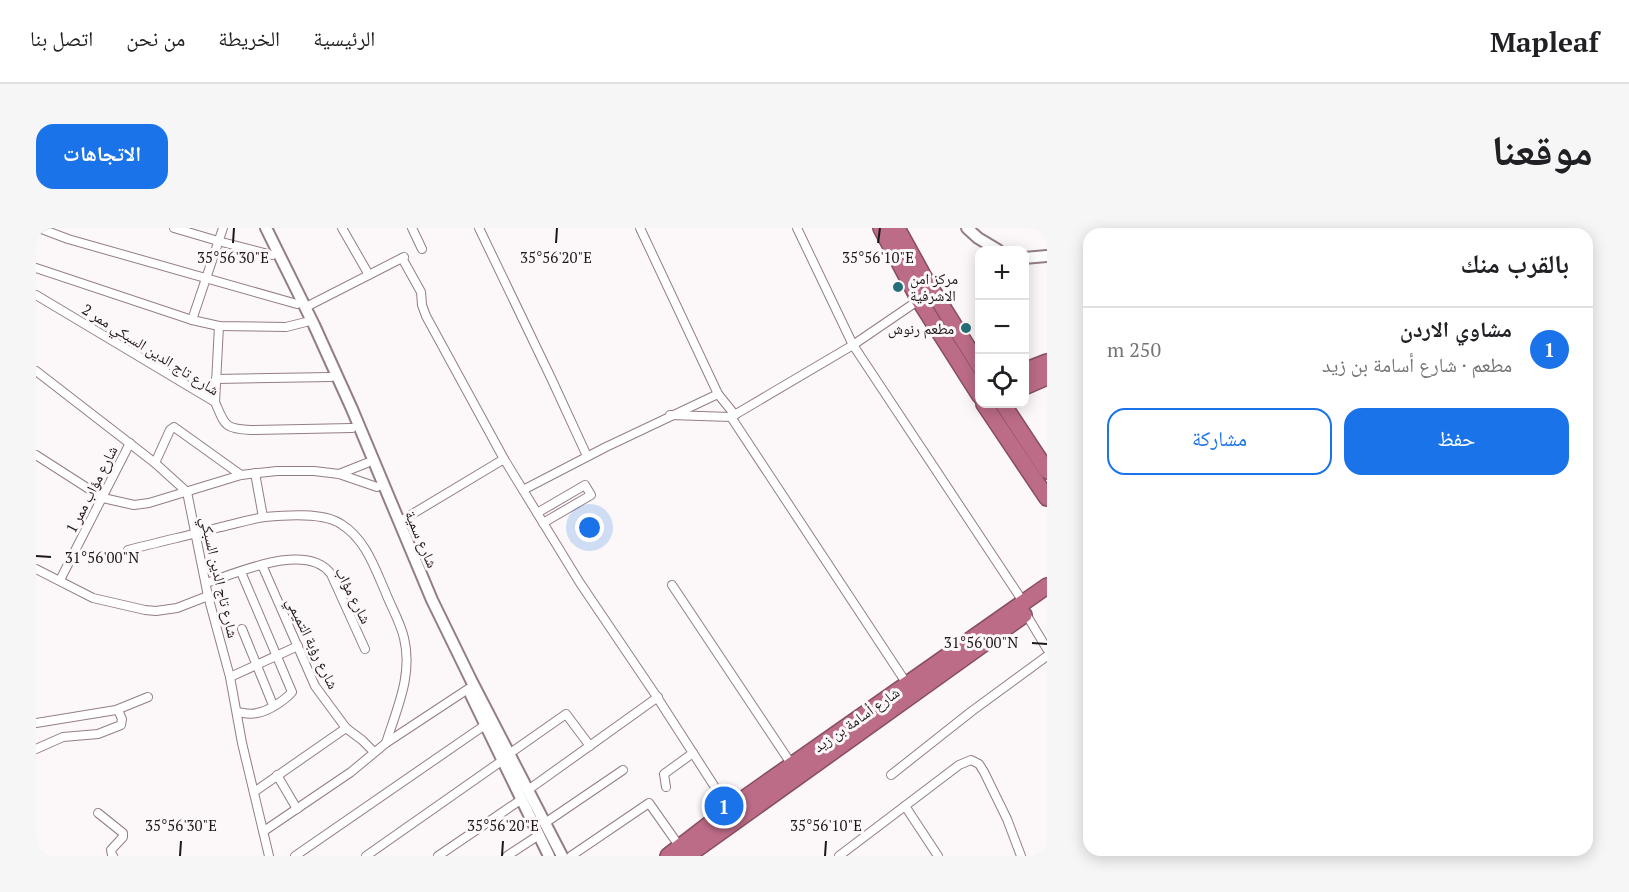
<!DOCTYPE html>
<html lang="ar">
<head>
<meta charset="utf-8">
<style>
	body { margin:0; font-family:"PT Serif","Noto Naskh Arabic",serif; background:#f6f6f6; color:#202124; direction:rtl }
	.controls { position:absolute; right:18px; top:18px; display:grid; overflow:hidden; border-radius:12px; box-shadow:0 3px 15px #0003 }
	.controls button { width:54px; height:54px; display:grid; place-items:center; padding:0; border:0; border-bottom:2px solid #e0e0e0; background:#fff; color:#202124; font:30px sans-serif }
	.you { position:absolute; left:554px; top:300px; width:21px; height:21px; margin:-15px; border:4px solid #fff; border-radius:50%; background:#1a73e8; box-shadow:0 0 0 9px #1a73e833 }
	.badge { display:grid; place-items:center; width:39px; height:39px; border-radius:50%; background:#1a73e8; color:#fff; font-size:20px; font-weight:700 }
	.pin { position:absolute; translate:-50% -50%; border:3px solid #fff; box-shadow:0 2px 6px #0006 }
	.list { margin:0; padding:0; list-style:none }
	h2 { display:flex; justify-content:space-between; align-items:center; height:78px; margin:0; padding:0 24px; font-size:26px }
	h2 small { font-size:20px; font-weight:400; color:#757577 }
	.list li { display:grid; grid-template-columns:39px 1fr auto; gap:18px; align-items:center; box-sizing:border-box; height:84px; padding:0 24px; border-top:2px solid #e0e0e0 }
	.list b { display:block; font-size:22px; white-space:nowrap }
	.list p { margin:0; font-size:20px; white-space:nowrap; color:#757577 }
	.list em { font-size:20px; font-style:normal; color:#757577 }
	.actions { display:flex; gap:12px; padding:18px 24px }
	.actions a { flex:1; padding:14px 0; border:2px solid #1a73e8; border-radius:18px; text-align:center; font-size:21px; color:#1a73e8 }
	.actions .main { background:#1a73e8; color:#fff }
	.icon { flex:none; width:33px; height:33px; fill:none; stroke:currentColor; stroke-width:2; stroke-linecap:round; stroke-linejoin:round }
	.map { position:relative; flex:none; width:1011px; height:628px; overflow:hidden; direction:ltr; border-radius:18px }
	header { display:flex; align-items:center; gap:36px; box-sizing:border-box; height:84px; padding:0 30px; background:#fff; border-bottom:2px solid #e0e0e0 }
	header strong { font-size:28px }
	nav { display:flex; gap:33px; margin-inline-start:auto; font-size:21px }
	.intro { display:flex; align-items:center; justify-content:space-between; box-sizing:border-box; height:144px; padding:0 36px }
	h1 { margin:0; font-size:42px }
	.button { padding:15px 27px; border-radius:18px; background:#1a73e8; color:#fff; font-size:21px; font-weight:700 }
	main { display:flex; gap:36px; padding:0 36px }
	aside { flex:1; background:#fff; border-radius:18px; box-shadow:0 3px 15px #0003 }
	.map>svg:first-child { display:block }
</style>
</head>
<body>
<header>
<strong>Mapleaf</strong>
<nav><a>الرئيسية</a><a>الخريطة</a><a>من نحن</a><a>اتصل بنا</a></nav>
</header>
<div class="intro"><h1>موقعنا</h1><a class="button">الاتجاهات</a></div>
<main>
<aside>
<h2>بالقرب منك<small></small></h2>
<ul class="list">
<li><span class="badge">1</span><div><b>مشاوي الاردن</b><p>مطعم · شارع أسامة بن زيد</p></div><em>250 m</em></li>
</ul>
<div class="actions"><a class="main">حفظ</a><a>مشاركة</a></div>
</aside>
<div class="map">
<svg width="1011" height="628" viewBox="0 0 1011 628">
	<rect width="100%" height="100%" fill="#fcf7f8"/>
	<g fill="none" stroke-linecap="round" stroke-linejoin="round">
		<g stroke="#947e84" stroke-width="10">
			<g id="street">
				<polyline points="3,0 32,11 261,76"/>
				<polyline points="138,0 182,13 236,27"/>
				<polyline points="306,0 333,47"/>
				<polyline points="376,0 386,21"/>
				<polyline points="443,0 516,152 551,228"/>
				<polyline points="604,0 682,166 699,187"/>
				<polyline points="761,0 817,117 988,375"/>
				<polyline points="366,30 385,64 386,77 390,88 468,231"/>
				<polyline points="0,40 156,92 183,98 250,99 270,94"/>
				<path d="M 0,67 L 179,174 C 189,197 188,201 215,202 L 316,200"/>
				<polyline points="270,79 368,29"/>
				<polyline points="156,92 187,0"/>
				<polyline points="0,143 119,235 151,264 172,368 194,449 206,515 233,628"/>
				<polyline points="180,151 295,149"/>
				<polyline points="179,174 183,98"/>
				<polyline points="634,187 695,189 817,117 883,72"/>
				<polyline points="695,189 871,456"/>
				<polyline points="0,227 67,270 98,277 113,275 205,247 241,243 278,243 303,246 341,259"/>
				<polyline points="119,235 134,202 138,199 205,247"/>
				<polyline points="219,245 227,289"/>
				<polyline points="303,246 331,235"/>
				<polyline points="487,262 570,219 682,166"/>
				<polyline points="501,285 549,257 555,267 507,295"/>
				<polyline points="363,294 468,231 544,355 619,466 693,581"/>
				<path d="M 92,322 C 123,314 154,307 185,299 C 199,296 214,291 229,289 C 250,287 287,284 305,296 C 329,311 338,338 349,363 C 355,379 364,393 368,410 C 377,447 361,480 350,515"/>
				<polyline points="226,337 279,458 310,500 326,512 338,524"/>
				<polyline points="0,341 57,370 109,382 120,383 141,380 172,368"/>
				<polyline points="24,352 94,215"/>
				<path d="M 170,355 C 201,345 271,313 295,346 L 329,421"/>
				<polyline points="636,357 756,537"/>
				<polyline points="990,386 1011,421"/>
				<polyline points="206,401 237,477"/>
				<polyline points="194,449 262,418"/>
				<path d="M 201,484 C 208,485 215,487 221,485 C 233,483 249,472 256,464 L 205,344"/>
				<polyline points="0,495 80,482 112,469"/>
				<polyline points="0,521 27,509 62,506 85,497 86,491 82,482"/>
				<polyline points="473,526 530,486 554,518"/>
				<polyline points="241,547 261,581"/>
				<polyline points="855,547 936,483 1011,428"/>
				<polyline points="630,559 628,546 657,525"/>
				<polyline points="492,562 622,469"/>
				<polyline points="218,564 310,500"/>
				<polyline points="869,578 902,628"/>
				<polyline points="62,585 87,605 87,609 75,622 76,627 77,628"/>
				<polyline points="509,595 587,542"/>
				<polyline points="228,603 315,544 350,515 432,461"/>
				<polyline points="259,628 449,497"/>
				<polyline points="330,628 467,532"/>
				<polyline points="402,628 486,571"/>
				<polyline points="471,628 503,607"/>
				<polyline points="535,628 613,575 644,619"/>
				<polyline points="803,628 923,537 935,532 943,536 948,544 971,591 985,628"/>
			</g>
		</g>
		<g stroke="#947e84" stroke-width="14">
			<g id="secondary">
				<polyline points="230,0 278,97 316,181 396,372 435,452 526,628"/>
				<polyline points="931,0 942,10 962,22"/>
				<polyline points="988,30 1011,28"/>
				<polyline points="435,467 513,628"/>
			</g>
		</g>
		<g stroke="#864e60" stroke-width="18">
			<g id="highway">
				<polyline points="845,0 883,72 944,168"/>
				<polyline points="861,0 888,49 944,139"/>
				<polyline points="988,143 1011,134"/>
				<polyline points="988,159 1011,149"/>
				<polyline points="948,176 1011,270"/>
				<polyline points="967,176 1011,243"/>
				<polyline points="632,628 693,581 1011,358"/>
				<polyline points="651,628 988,387"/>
			</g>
		</g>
		<use href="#street" stroke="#fff" stroke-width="8"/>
		<use href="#secondary" stroke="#fff" stroke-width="10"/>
		<use href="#highway" stroke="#bd6c87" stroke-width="15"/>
	</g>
	<path fill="none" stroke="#1f1619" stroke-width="2" d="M 197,15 L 198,0M 520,15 L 521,0M 842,15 L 844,0M 0,328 L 15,329M 996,415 L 1011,416M 144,628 L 145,613M 466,628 L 467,613M 789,628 L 790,613"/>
	<g fill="#266f79" stroke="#fcf7f8" stroke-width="2">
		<circle cx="862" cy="59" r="6"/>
		<circle cx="930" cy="100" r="6"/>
	</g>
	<g text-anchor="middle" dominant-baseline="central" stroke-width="6" stroke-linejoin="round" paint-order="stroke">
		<g font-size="15" fill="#1f1619" stroke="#fcf7f8" text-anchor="start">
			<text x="874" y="50">مركز امن<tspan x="874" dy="17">الاشرفية</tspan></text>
			<text x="918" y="100" text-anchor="end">مطعم رنوش</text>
		</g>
		<g font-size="15" fill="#1f1619" stroke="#fcf7f8">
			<text transform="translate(115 121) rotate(32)">شارع تاج الدين السبكي ممر 2</text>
			<text transform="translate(55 261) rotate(-63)">شارع مؤاب ممر 1</text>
			<text transform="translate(386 311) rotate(67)">شارع سمية</text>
			<text transform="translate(184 349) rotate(77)">شارع تاج الدين السبكي</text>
			<text transform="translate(318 367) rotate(63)">شارع مؤاب</text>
			<text transform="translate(277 415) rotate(64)">شارع رؤبة التميمي</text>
			<text transform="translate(820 491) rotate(-35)">شارع أسامة بن زيد</text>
		</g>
	</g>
	<g font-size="15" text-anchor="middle" fill="#1f1619" stroke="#fcf7f8" stroke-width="6" stroke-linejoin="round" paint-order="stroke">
		<text x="197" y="35">35°56'30"E</text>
		<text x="520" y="35">35°56'20"E</text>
		<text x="842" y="35">35°56'10"E</text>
		<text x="66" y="335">31°56'00"N</text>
		<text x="945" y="420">31°56'00"N</text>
		<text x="145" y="603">35°56'30"E</text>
		<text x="467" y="603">35°56'20"E</text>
		<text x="790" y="603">35°56'10"E</text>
	</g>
</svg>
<div class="controls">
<button>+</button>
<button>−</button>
<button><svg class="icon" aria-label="locate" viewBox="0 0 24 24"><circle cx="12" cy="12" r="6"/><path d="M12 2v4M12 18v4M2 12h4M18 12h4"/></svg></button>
</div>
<div class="you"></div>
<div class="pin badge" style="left:688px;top:578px">1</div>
</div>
</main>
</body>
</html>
